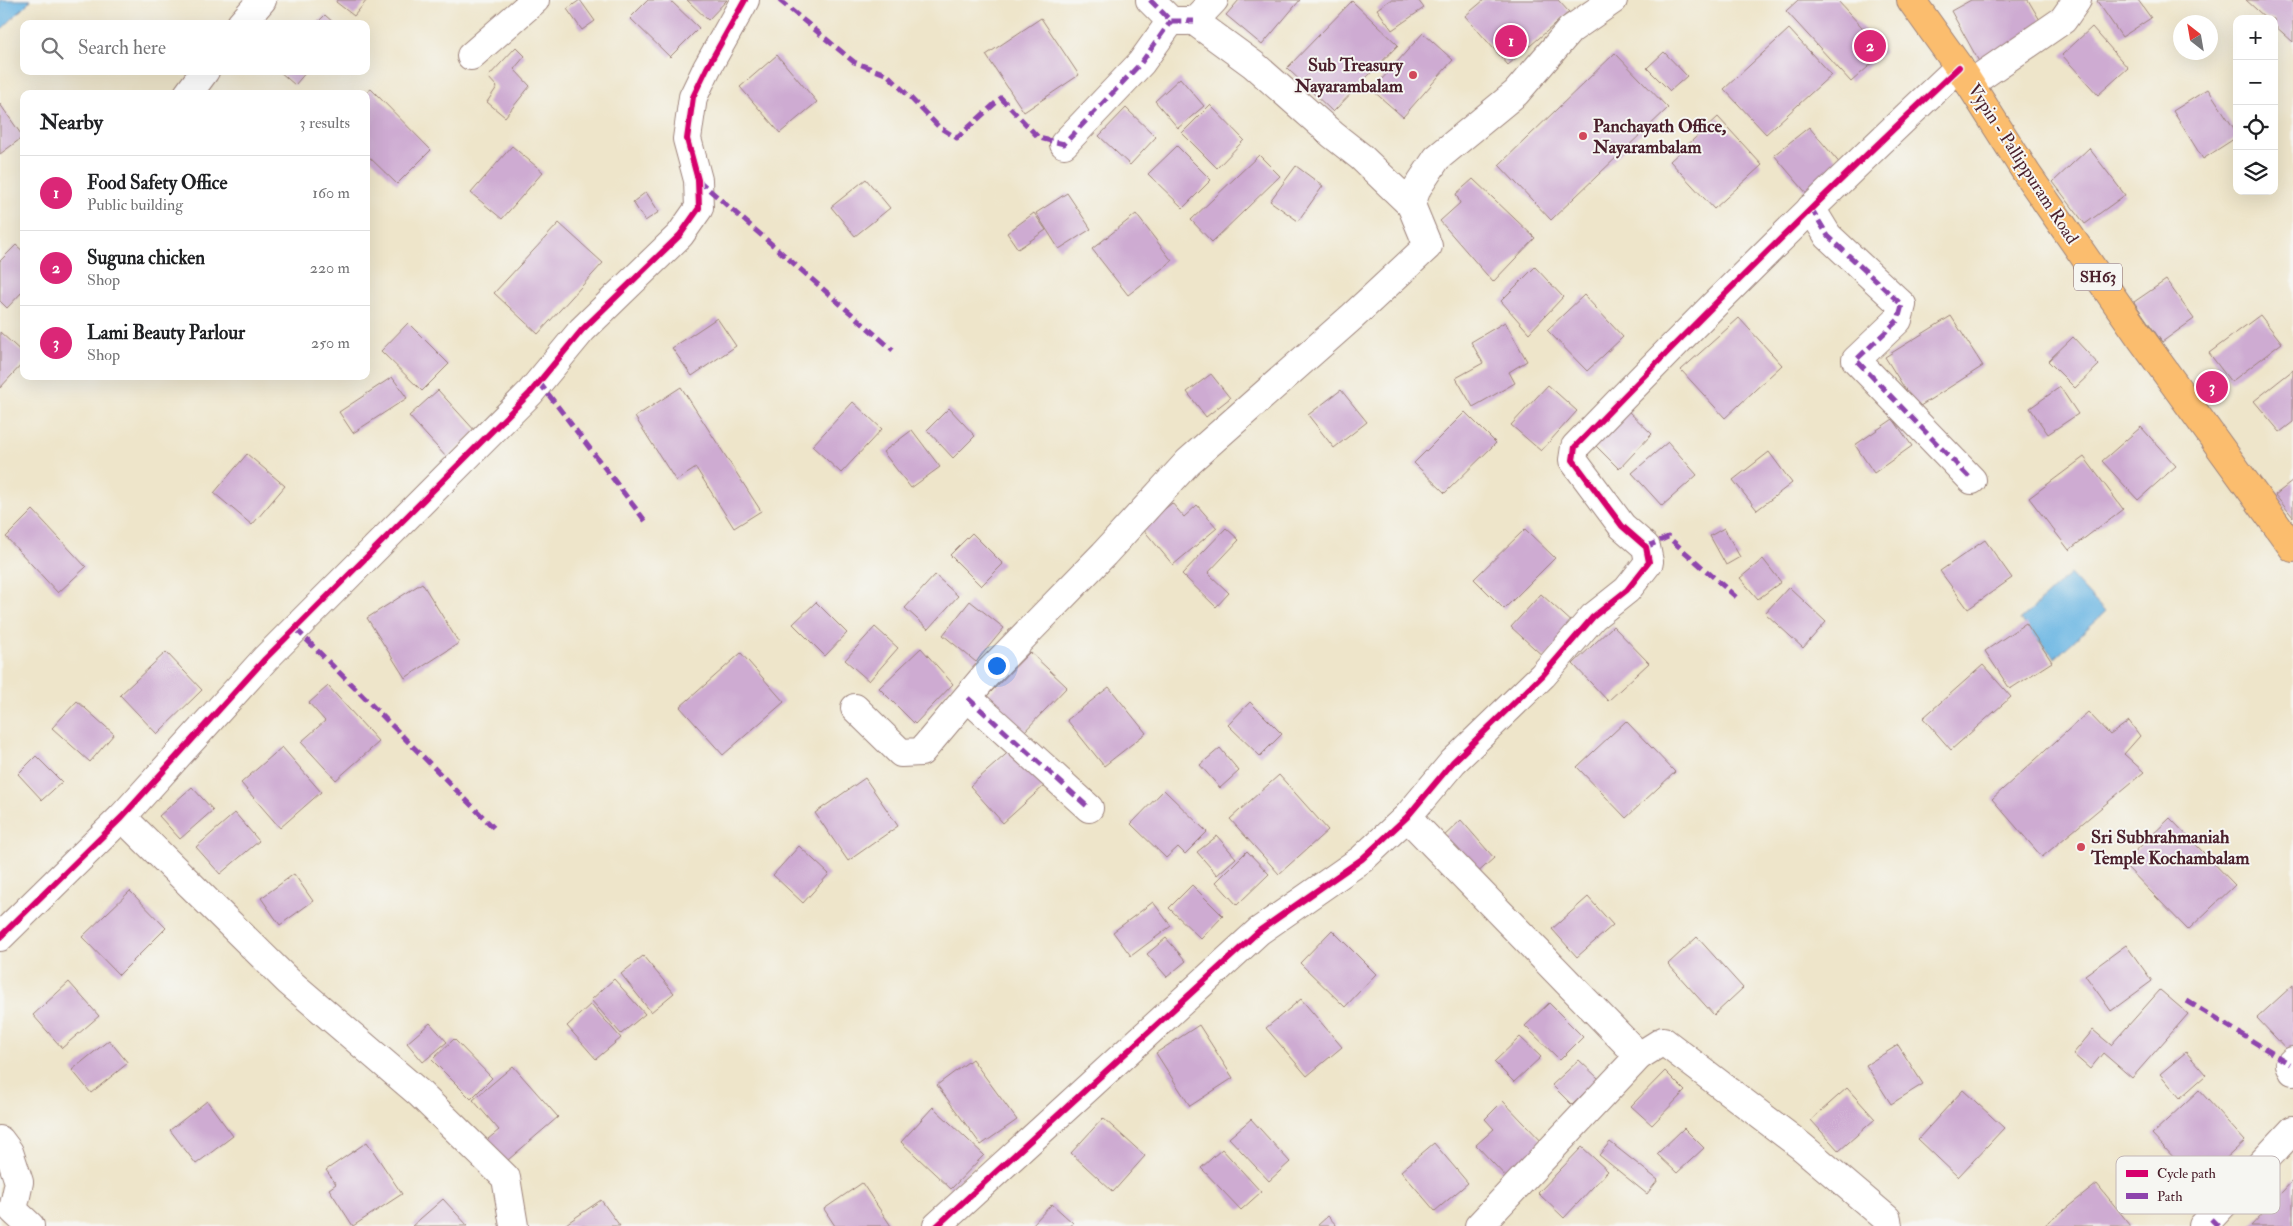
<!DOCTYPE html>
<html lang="en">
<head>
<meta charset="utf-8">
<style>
	body { margin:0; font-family:"IM FELL Double Pica",serif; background:#f6f6f6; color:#202124 }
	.controls { position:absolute; right:15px; top:15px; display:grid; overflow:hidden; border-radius:10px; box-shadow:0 5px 20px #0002 }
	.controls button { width:45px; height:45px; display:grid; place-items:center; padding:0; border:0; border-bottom:1px solid #e0e0e0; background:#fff; color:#202124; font:25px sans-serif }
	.compass { position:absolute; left:2173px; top:15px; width:45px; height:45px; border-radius:50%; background:#fff; box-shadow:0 5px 20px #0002; rotate:329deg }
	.you { position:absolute; left:996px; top:665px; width:18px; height:18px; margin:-12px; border:4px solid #fff; border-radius:50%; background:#1a73e8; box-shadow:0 0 0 8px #1a73e833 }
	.badge { display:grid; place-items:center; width:32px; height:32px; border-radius:50%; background:#db2777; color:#fff; font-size:16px; font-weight:700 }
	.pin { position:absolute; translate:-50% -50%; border:2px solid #fff; box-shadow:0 1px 5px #0006 }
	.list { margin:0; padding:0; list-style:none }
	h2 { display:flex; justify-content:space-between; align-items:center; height:65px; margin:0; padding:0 20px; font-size:21px }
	h2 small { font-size:16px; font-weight:400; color:#757577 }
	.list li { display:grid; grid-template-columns:32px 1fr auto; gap:15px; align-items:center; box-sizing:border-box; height:75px; padding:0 20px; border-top:1px solid #e0e0e0 }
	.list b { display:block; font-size:19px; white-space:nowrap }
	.list p { margin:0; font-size:16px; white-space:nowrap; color:#757577 }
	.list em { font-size:16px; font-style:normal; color:#757577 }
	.icon { flex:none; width:28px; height:28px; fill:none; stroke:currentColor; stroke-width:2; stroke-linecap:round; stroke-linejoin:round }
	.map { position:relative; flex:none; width:2293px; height:1226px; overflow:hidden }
	.search { position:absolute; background:#fff; box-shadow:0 5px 20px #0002; left:20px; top:20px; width:350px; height:55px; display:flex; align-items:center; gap:12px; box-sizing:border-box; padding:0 18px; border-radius:10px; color:#757577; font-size:19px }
	.panel { position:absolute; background:#fff; box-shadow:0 5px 20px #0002; left:20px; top:90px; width:350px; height:290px; border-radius:10px }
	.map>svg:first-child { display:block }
</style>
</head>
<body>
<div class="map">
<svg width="2293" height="1226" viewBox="0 0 2293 1226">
	<rect width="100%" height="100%" fill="#f6f6f2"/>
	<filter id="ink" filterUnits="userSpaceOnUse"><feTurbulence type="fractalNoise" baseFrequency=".02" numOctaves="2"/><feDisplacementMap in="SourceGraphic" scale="10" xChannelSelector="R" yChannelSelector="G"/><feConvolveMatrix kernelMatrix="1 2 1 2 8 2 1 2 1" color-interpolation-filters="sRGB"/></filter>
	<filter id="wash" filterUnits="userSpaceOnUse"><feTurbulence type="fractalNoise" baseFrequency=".0096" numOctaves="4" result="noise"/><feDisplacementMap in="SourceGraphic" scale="20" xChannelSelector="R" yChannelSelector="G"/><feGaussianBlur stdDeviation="1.12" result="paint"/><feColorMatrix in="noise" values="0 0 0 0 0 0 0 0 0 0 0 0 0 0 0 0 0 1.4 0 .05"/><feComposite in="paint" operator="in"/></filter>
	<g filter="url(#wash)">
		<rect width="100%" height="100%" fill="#eee5ca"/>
		<g fill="#6ab6e3" stroke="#5a6a87">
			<polygon points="0,0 31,0 0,31"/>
			<polygon points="2070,574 2105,612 2055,658 2020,620"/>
		</g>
		<g id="blocks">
			<g fill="#ceabd2">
				<polygon points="337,0 367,0 354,16 336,2"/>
				<polygon points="580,0 595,21 582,30 567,9"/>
				<polygon points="648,0 670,0 699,28 670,57 630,18"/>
				<polygon points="687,0 727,0 708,20"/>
				<polygon points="1239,0 1300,0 1262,45 1226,15"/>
				<polygon points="1390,0 1418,0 1424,8 1392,30 1377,9"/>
				<polygon points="1484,0 1558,0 1569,12 1508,65 1465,16"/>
				<polygon points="1798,0 1837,0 1885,52 1851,82 1786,11"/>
				<polygon points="1971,0 2028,0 2044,27 1982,67 1951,11"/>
				<polygon points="2098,0 2138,0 2151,18 2122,37 2097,1"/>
				<polygon points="2246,0 2293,0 2293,42 2274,25 2274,19 2267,19"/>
				<polygon points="1352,1 1398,45 1333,112 1287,68"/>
				<polygon points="325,15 335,24 316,24"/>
				<polygon points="1041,18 1079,75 1024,112 986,55"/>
				<polygon points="2092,27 2128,68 2098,95 2062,55"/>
				<polygon points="1789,29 1831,75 1766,134 1724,89"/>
				<polygon points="1423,33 1453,60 1403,117 1372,90"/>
				<polygon points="516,47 525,56 514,69 530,86 505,117 487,102 497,87 488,77"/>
				<polygon points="1664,52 1687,76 1670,91 1647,68"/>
				<polygon points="1615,53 1668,108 1551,220 1499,165"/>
				<polygon points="777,55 817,102 780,133 740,87"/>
				<polygon points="279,71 307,71 295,85"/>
				<polygon points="1180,78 1204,106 1178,128 1155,101"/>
				<polygon points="371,89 431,150 397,184 366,154 366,93"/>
				<polygon points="2208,89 2237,133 2237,137 2203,159 2173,111"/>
				<polygon points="0,104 23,137 0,154"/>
				<polygon points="1210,105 1244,140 1217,168 1182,133"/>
				<polygon points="1126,108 1156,137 1130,165 1099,136"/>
				<polygon points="1718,117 1762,165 1714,209 1670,161"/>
				<polygon points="1809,127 1842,166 1808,195 1774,155"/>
				<polygon points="512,146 543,172 502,219 471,193"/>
				<polygon points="1177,146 1211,180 1183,208 1148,174"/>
				<polygon points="2089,148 2125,195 2085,224 2053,182"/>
				<polygon points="1259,155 1280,176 1212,242 1191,220"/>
				<polygon points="1296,166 1323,186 1298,221 1270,201"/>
				<polygon points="866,179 890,208 855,236 831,207"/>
				<polygon points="1473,179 1535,238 1493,282 1440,221 1460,203 1456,194"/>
				<polygon points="646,192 659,212 645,221 633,202"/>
				<polygon points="1067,193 1091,229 1059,249 1036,213"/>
				<polygon points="1034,213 1046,230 1018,249 1007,233"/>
				<polygon points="1136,214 1172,261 1128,295 1092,249"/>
				<polygon points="559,223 603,263 538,334 494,293"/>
				<polygon points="16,245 24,252 24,290 7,308 0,301 0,261"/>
				<polygon points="1535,267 1563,297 1529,333 1501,301"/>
				<polygon points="2166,280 2194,319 2162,342 2134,302"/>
				<polygon points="1584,295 1623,337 1587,371 1547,330"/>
				<polygon points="2260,315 2282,343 2231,382 2209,353"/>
				<polygon points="1951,316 1983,366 1917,408 1885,357"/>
				<polygon points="717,318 736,346 692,376 672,348"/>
				<polygon points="1739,318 1782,365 1725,418 1681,370"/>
				<polygon points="1505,322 1527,361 1509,372 1515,383 1473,407 1456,378 1483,363 1471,342"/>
				<polygon points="408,323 449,364 422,391 381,351"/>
				<polygon points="0,332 24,354 24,362 0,388"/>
				<polygon points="2073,337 2099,365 2075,388 2048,361"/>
				<polygon points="2293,370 2293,422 2280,432 2254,401"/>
				<polygon points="1211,374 1230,398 1206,417 1187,392"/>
				<polygon points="392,377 407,398 353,433 339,412"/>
				<polygon points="1548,385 1577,411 1541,451 1511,425"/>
				<polygon points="681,387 761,511 734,528 696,468 676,481 635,417"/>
				<polygon points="2060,387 2078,414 2048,434 2030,408"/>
				<polygon points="438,390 476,432 447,458 409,416"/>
				<polygon points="1341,390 1367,422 1334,448 1308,415"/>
				<polygon points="853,402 882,429 841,473 812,446"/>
				<polygon points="949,408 975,436 953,458 927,430"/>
				<polygon points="1626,409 1652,434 1619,469 1593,443"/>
				<polygon points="1465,412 1496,443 1445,493 1414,463"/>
				<polygon points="1893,419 1912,446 1874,473 1855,445"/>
				<polygon points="2141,427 2176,466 2138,500 2102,461"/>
				<polygon points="912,430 940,467 911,488 883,452"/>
				<polygon points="1668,442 1697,475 1662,506 1632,473"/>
				<polygon points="1769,452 1792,483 1757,510 1733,480"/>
				<polygon points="247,454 285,486 252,525 214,493"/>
				<polygon points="2084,457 2123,509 2069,550 2029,498"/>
				<polygon points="2293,481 2293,517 2275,495"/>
				<polygon points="1172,503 1184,517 1197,505 1217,528 1173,565 1142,528"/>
				<polygon points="33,510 86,567 58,593 6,537"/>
				<polygon points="1226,528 1239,540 1208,573 1229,593 1216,607 1182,574"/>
				<polygon points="1724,528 1740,557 1726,565 1710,536"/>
				<polygon points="1525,529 1555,558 1504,609 1474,579"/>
				<polygon points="972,533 1003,564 981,586 950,555"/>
				<polygon points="1985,540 2012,578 1968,609 1940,571"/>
				<polygon points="1763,559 1781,582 1758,599 1740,578"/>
				<polygon points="935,575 958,596 928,629 905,608"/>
				<polygon points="422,583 459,643 405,678 367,618"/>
				<polygon points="1789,587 1826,622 1803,648 1765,613"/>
				<polygon points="1541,594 1575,625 1545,658 1511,627"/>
				<polygon points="970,601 1004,628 976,662 943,635"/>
				<polygon points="816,602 847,633 825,656 793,624"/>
				<polygon points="2026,623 2052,662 2010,689 1985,651"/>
				<polygon points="1613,626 1649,663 1608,701 1573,664"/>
				<polygon points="875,627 898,648 869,681 845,660"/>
				<polygon points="921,648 953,684 915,724 879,688"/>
				<polygon points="166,652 202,690 157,734 120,695"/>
				<polygon points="1030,652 1067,687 1022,734 985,698"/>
				<polygon points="741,653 784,702 723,755 680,707"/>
				<polygon points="1983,665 2011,697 1951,750 1923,718"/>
				<polygon points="328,686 379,742 336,780 301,742 325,721 309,703"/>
				<polygon points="1109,687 1146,733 1104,766 1067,720"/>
				<polygon points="77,701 114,734 90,762 52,728"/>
				<polygon points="1250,702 1282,734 1260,756 1228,725"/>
				<polygon points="2088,712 2110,735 2129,721 2140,736 2124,754 2144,772 2042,857 1992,799"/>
				<polygon points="1626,721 1675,772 1626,818 1577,767"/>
				<polygon points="282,747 321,792 280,828 241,783"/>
				<polygon points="1013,748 1045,785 1003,823 970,786"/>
				<polygon points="1220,748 1239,771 1220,788 1200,765"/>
				<polygon points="36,756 62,782 42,800 18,774"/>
				<polygon points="1279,775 1328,830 1279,874 1230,819"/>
				<polygon points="865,778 898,826 848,861 815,813"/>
				<polygon points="192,787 213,810 180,839 159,816"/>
				<polygon points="1164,790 1207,832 1185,854 1178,847 1166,858 1131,824"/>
				<polygon points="235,813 259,841 220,874 196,847"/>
				<polygon points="2170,818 2235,885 2188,930 2123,863"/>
				<polygon points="1461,820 1494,858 1474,876 1441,839"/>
				<polygon points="1217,836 1236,858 1217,875 1197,852"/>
				<polygon points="799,846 829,874 803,903 773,875"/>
				<polygon points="1247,851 1269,874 1237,905 1216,882"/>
				<polygon points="294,874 313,901 280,925 261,898"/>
				<polygon points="1192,885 1223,916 1201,939 1169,908"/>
				<polygon points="130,891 166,928 119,975 82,937"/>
				<polygon points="1588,897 1613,925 1577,957 1552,929"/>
				<polygon points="1153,902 1171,926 1131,956 1113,932"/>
				<polygon points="1332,930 1376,974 1345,1007 1300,963"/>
				<polygon points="1697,937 1743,988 1714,1015 1668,964"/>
				<polygon points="1166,938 1186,961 1167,977 1147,954"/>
				<polygon points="2126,945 2152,981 2111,1011 2085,975"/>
				<polygon points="643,956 674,993 651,1012 621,974"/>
				<polygon points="614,979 645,1014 621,1034 591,1000"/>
				<polygon points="69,982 99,1016 62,1048 33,1015"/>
				<polygon points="2293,985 2293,1050 2290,1053 2257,1018"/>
				<polygon points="2160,990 2188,1014 2132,1078 2103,1053 2090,1069 2073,1054 2093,1030 2111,1045"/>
				<polygon points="1301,999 1342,1047 1307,1076 1266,1028"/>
				<polygon points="1549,1003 1583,1037 1560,1060 1525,1026"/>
				<polygon points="591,1004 621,1038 596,1059 567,1026"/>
				<polygon points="430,1023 447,1042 423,1062 407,1043"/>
				<polygon points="1199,1025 1233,1078 1190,1106 1156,1053"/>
				<polygon points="1520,1037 1541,1057 1514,1082 1494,1062"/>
				<polygon points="454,1039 492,1078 471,1099 432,1060"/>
				<polygon points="109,1040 128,1063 91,1093 72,1070"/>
				<polygon points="1898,1045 1923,1084 1891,1104 1866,1065"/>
				<polygon points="2186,1052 2206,1075 2180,1098 2160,1074"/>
				<polygon points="972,1059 1017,1120 981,1145 937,1085"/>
				<polygon points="1579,1060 1599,1079 1572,1105 1552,1085"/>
				<polygon points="513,1066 558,1117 501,1166 482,1144 499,1130 473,1100"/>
				<polygon points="1665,1071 1685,1091 1652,1125 1631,1106"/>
				<polygon points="1847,1088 1875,1119 1839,1151 1811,1120"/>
				<polygon points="1963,1090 2004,1128 1958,1177 1918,1139"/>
				<polygon points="2199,1090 2245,1141 2198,1184 2152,1134"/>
				<polygon points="207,1101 233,1136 196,1164 170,1130"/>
				<polygon points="1503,1101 1545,1145 1509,1180 1476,1145 1494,1129 1485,1119"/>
				<polygon points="933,1107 984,1155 951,1189 901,1142"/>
				<polygon points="1103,1118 1145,1156 1113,1192 1071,1153"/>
				<polygon points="1251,1119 1290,1162 1269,1181 1229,1138"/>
				<polygon points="1684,1128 1704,1148 1677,1173 1657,1154"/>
				<polygon points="367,1142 402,1194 353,1226 329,1189 336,1184 326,1170"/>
				<polygon points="1610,1142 1658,1180 1647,1194 1599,1155"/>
				<polygon points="1434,1143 1468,1183 1435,1211 1401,1171"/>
				<polygon points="1582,1147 1608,1171 1564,1218 1538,1193"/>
				<polygon points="1222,1149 1261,1192 1241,1210 1201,1168"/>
				<polygon points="2293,1180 2293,1226 2251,1226"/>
				<polygon points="862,1183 891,1226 835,1226 824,1209"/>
				<polygon points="2097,1184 2131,1226 2046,1226 2045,1225"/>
				<polygon points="443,1199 468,1226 412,1226"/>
				<polygon points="601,1200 620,1226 563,1226"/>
				<polygon points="1052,1204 1073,1223 1071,1226 1031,1226"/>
				<polygon points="1328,1216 1337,1226 1317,1226"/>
			</g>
		</g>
	</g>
	<g filter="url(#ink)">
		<use href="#blocks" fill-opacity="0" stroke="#9c827a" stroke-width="1"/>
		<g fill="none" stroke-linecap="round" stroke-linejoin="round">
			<g stroke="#9c827a" stroke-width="30">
				<g id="minor">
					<polyline points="1150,0 1171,21 1187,21"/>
					<polyline points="1214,0 1194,21 1254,65 1333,135 1361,157 1411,205 1417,188 1437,158 1516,93 1570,30 1613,0"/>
					<polyline points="241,24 262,0"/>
					<polyline points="471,56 535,0"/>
					<polyline points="1970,84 2063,20 2077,0"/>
					<polyline points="188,94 205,71"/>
					<polyline points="1064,144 1141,63 1171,21"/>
					<polyline points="1811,208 1828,236 1902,305 1898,320 1856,360 1972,480"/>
					<polyline points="968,698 1089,808"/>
					<polyline points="855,708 901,753 921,752 985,676 1104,554 1188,462 1353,316 1428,246 1411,205"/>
					<polyline points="122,817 288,981 419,1093 506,1178 514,1226"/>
					<polyline points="1407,817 1639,1056"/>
					<polyline points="0,937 122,817 265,659 530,393 582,330 680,235 699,208 698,180 687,139 693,97 707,68 745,0"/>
					<polyline points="2293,1061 2290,1064 2293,1071"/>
					<polyline points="0,1140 9,1152 19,1182 13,1210 30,1226"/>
					<path d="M 937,1226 L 1259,931 L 1362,859 L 1407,817 L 1453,762 L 1543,675 L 1593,617 L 1627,590 L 1649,562 L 1646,547 L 1622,526 L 1573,460 L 1575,447 C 1700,317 1828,190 1959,67"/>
					<polyline points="1479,1226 1639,1056 1663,1041 1801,1146 1887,1219 1888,1226"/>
					<polyline points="2203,1226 2293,1130"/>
				</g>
			</g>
			<g stroke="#9c827a" stroke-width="30">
				<polyline id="major" points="1911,0 1959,67 2027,174 2140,337 2293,548"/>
			</g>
			<use href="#minor" stroke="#fff" stroke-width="28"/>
			<use href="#major" stroke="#fbbd6e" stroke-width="28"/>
			<g stroke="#8e44ad" stroke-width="5" stroke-dasharray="10 5" stroke-linecap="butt">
				<polyline points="779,0 854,62 888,75 939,127 957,138 1001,98 1039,138 1064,144 1141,63 1171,21"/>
				<polyline points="1150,0 1171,21 1194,21"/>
				<polyline points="698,180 893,350"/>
				<polyline points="1811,208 1828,236 1902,305 1898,320 1856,360 1972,480"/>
				<polyline points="539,382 646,522"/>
				<polyline points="1646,547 1668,537 1736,597"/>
				<polyline points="296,629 497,831"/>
				<polyline points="968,698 1089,808"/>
				<polyline points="2187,1001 2290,1064"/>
				<polyline points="2211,1219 2218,1226"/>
			</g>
			<g stroke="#f6f6f2" stroke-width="9">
				<g id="cycleway">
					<polyline points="0,937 122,817 265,659 530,393 582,330 680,235 699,208 698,180 687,139 693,97 707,68 745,0"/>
					<path d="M 937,1226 L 1259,931 L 1362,859 L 1407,817 L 1453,762 L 1543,675 L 1593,617 L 1627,590 L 1649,562 L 1646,547 L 1622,526 L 1573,460 L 1575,447 C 1700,317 1828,190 1959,67"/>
				</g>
			</g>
			<use href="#cycleway" stroke="#d6006c" stroke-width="6"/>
		</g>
	</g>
	<g fill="#d1495b" stroke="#f6f6f2" stroke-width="2">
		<circle cx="1413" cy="75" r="5"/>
		<circle cx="1583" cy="136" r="5"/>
		<circle cx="2081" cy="847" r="5"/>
	</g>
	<g text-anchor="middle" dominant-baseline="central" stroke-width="4" stroke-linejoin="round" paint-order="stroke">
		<rect fill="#f6f6f2" stroke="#7e6067" stroke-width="1" x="2074" y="263.5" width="48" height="27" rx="4"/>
		<g font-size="16" font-weight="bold" fill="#4a1f2b">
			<text x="2098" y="277">SH63</text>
		</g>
		<g font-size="18" font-weight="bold" fill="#4a1f2b" stroke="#f6f6f2" text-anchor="start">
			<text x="1403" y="65" text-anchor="end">Sub Treasury<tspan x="1403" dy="21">Nayarambalam</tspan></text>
			<text x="1593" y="126">Panchayath Office,<tspan x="1593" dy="21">Nayarambalam</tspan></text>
			<text x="2091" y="837">Sri Subhrahmaniah<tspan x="2091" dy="21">Temple Kochambalam</tspan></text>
		</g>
		<g font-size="18" fill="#4a1f2b" stroke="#f6f6f2">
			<text transform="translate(2023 164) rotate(57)">Vypin - Pallippuram Road</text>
		</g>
	</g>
	<rect x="2116" y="1156" width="164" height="58" rx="8" fill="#f6f6f2" stroke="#c2b6b6" stroke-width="1"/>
	<rect x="2126" y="1170" width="22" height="7" fill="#d6006c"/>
	<rect x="2126" y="1193" width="22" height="6" fill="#8e44ad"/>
	<g font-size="14" fill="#4a1f2b">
		<text x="2157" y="1178">Cycle path</text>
		<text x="2157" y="1201">Path</text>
	</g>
</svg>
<div class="controls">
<button>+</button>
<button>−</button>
<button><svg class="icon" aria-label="locate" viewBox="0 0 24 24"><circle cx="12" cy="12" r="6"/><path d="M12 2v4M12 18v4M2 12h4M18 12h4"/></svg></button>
<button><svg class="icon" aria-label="layers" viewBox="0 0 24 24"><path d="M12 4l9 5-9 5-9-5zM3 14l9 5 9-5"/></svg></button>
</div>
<svg class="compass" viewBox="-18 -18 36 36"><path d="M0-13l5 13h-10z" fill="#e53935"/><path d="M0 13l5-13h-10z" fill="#757577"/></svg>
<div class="you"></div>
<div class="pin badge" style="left:1511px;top:41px">1</div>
<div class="pin badge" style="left:1870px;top:46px">2</div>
<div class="pin badge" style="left:2212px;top:387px">3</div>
<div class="search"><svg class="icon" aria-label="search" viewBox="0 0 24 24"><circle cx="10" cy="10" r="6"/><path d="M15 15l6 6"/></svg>Search here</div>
<section class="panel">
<h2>Nearby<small>3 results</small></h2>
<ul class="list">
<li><span class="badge">1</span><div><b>Food Safety Office</b><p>Public building</p></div><em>160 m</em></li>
<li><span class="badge">2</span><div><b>Suguna chicken</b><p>Shop</p></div><em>220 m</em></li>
<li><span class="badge">3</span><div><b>Lami Beauty Parlour</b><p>Shop</p></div><em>250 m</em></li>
</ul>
</section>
</div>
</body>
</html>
